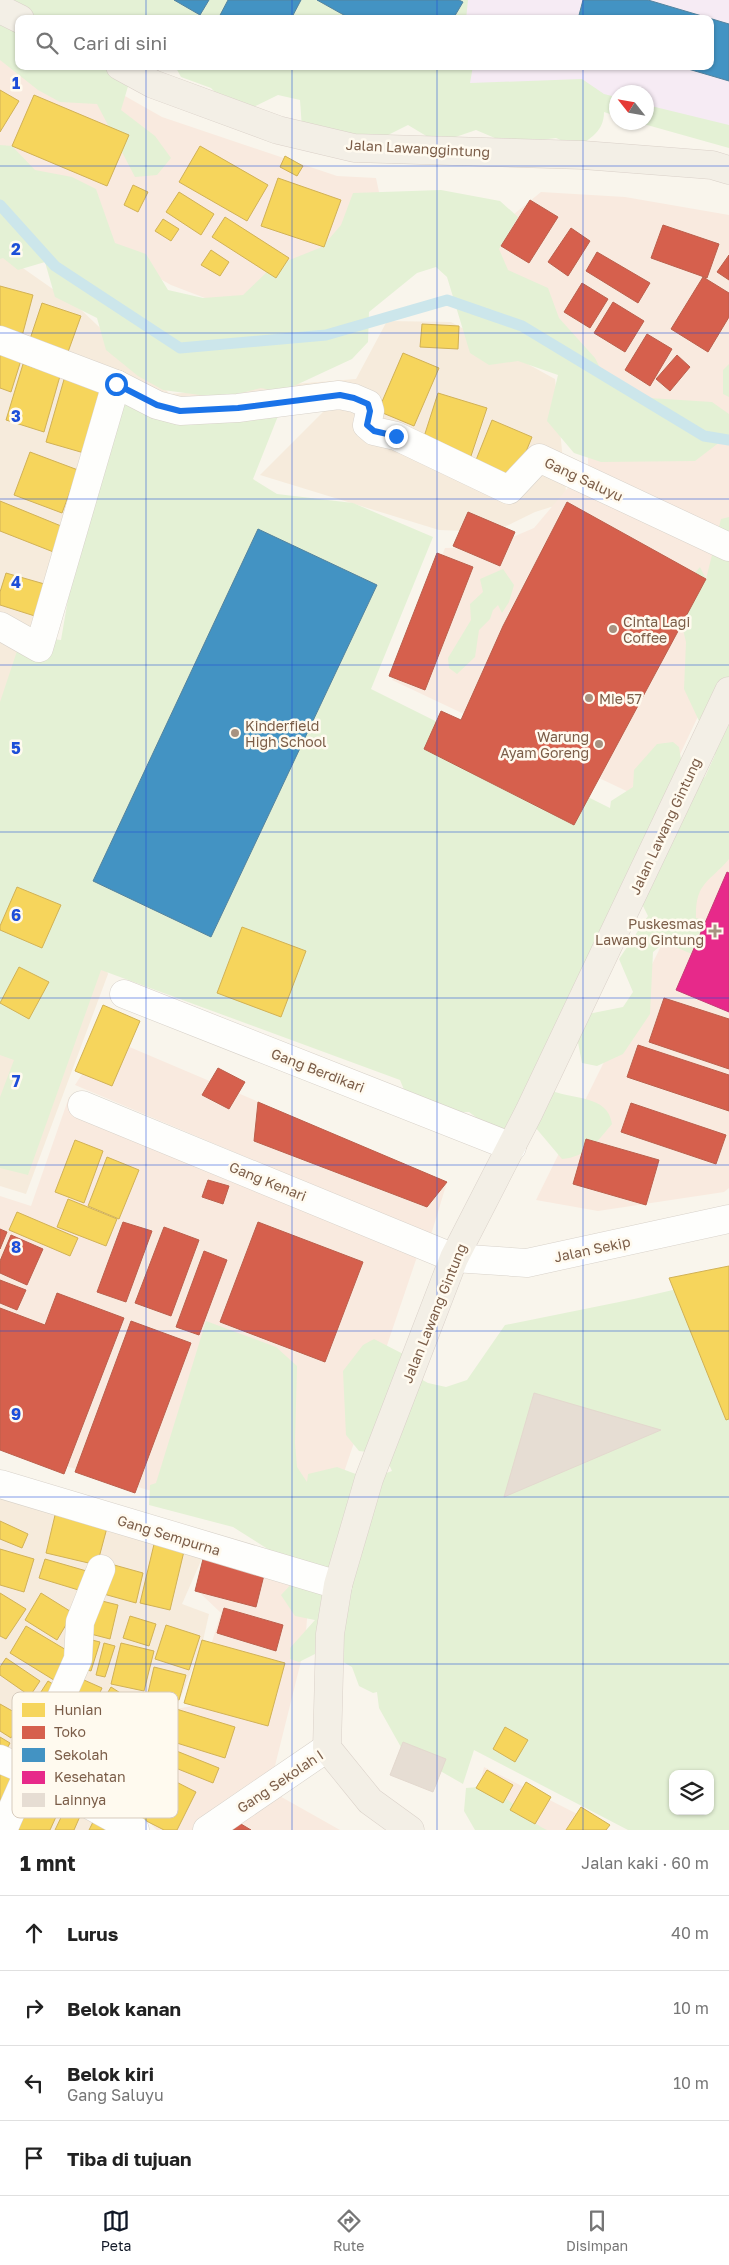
<!DOCTYPE html>
<html lang="id">
<head>
<meta charset="utf-8">
<style>
	body { margin:0; font-family:"Golos Text",sans-serif; background:#f6f6f6; color:#222 }
	.controls { position:absolute; right:15px; bottom:15px; display:grid; overflow:hidden; border-radius:10px; box-shadow:0 1px 4px #0004 }
	.controls button { width:45px; height:45px; display:grid; place-items:center; padding:0; border:0; border-bottom:1px solid #e0e0e0; background:#fff; color:#222; font:25px sans-serif }
	.compass { position:absolute; left:609px; top:85px; width:45px; height:45px; border-radius:50%; background:#fff; box-shadow:0 1px 4px #0004; rotate:301deg }
	.stop { position:absolute; width:15px; height:15px; margin:-11px; border:4px solid #1a73e8; border-radius:50%; background:#fff }
	.stop.end { background:#1a73e8; border-color:#fff; box-shadow:0 1px 5px #0008 }
	.list { margin:0; padding:0; list-style:none }
	h2 { display:flex; justify-content:space-between; align-items:center; height:65px; margin:0; padding:0 20px; font-size:21px }
	h2 small { font-size:16px; font-weight:400; color:#767676 }
	.list li { display:grid; grid-template-columns:32px 1fr auto; gap:15px; align-items:center; box-sizing:border-box; height:75px; padding:0 20px; border-top:1px solid #e0e0e0 }
	.list b { display:block; font-size:19px; white-space:nowrap }
	.list p { margin:0; font-size:16px; white-space:nowrap; color:#767676 }
	.list em { font-size:16px; font-style:normal; color:#767676 }
	.icon { flex:none; width:28px; height:28px; fill:none; stroke:currentColor; stroke-width:2; stroke-linecap:round; stroke-linejoin:round }
	.map { position:relative; flex:none; width:729px; height:1830px; overflow:hidden }
	.search { position:absolute; background:#fff; box-shadow:0 1px 4px #0004; left:15px; right:15px; top:15px; height:55px; display:flex; align-items:center; gap:12px; box-sizing:border-box; padding:0 18px; border-radius:10px; color:#767676; font-size:19px }
	.sheet { height:365px; background:#fff }
	nav { display:flex; justify-content:space-around; align-items:center; box-sizing:border-box; height:70px; border-top:1px solid #e0e0e0; background:#fff; font-size:14px; color:#767676 }
	nav a { display:grid; justify-items:center; gap:2px }
	nav .on { color:#111827 }
	.map>svg:first-child { display:block }
</style>
</head>
<body>
<div class="map">
<svg width="729" height="1830" viewBox="0 0 729 1830">
	<rect width="100%" height="100%" fill="#f9f5ec"/>
	<g fill="#f6ebdc">
		<polygon points="0,252 77,306 170,394 356,379 387,321 451,322 555,379 567,502 535,512 494,532 439,530 260,475 339,396 255,405 108,480 26,684 108,974 26,1194 0,1186"/>
		<polygon points="0,1485 207,1547 182,1604 209,1614 202,1645 178,1704 152,1700 114,1806 140,1830 0,1830"/>
	</g>
	<g fill="#f9eadf">
		<polygon points="0,20 19,66 72,66 162,117 337,176 376,178 383,211 271,300 218,303 171,285 0,189"/>
		<polygon points="541,192 625,197 729,215 729,651 656,805 392,680 445,548 489,547 534,528 588,464 588,367 520,310 492,246 502,224"/>
		<polygon points="729,808 729,1188 724,1192 598,1211 536,1200"/>
		<polygon points="106,1037 447,1182 431,1235 75,1085"/>
		<polygon points="69,1097 422,1242 321,1540 0,1447 0,1196 31,1206"/>
		<polygon points="218,1547 311,1567 305,1645 269,1790 340,1830 157,1830 128,1802 160,1712 192,1706 221,1613 200,1593"/>
		<polygon points="484,1767 609,1830 530,1830 478,1793"/>
	</g>
	<polygon fill="#f6ebf4" points="460,0 729,0 729,139 647,117 646,92 616,92 616,109 444,87 447,66 710,66 710,19 456,19"/>
	<g fill="#e4f1d5" fill-rule="evenodd">
		<polygon points="0,0 468,0 466,19 19,19 19,66 134,66 121,110 155,136 171,158 157,175 135,177 97,104 60,102 38,90 0,60"/>
		<path d="M 175,66 L 473,66 L 470,83 L 582,79 L 604,94 L 616,97 L 616,116 L 604,112 C 604,131 591,138 577,147 L 556,138 L 509,144 L 476,130 L 438,143 L 408,125 L 382,138 L 302,128 L 300,100 L 278,95 L 237,115 L 211,88 L 181,77 Z"/>
		<polygon points="647,105 729,125 729,148 640,123 646,122"/>
		<polygon points="0,145 12,146 35,170 72,177 96,189 115,243 146,254 168,290 203,298 243,295 272,267 322,247 341,225 353,193 441,190 500,201 518,217 499,249 508,270 548,288 559,318 595,358 606,380 649,398 712,402 729,414 729,435 695,461 601,462 574,453 547,421 558,375 518,361 489,365 470,353 447,277 436,267 417,273 369,312 368,342 352,359 281,392 261,388 222,398 163,390 138,376 106,350 97,318 55,297 45,262 18,270 3,258 0,259"/>
		<polygon points="729,364 729,397 723,394 723,370"/>
		<path d="M 124,397 L 185,418 L 280,411 L 253,479 L 277,494 L 353,503 L 433,537 L 371,689 L 610,808 L 611,801 L 633,787 L 634,770 L 657,744 L 673,742 L 679,747 L 683,772 L 696,781 L 705,777 L 715,755 L 684,689 L 686,642 L 675,596 L 700,567 L 706,579 L 721,519 L 729,517 L 729,859 C 710,882 695,882 696,918 L 722,926 L 729,933 L 729,942 L 699,957 L 673,946 L 659,947 L 653,952 L 650,1014 L 623,1054 L 597,1066 L 582,1063 L 575,1027 L 588,1014 L 623,1007 L 633,992 L 619,959 L 648,916 L 642,904 L 627,896 L 537,1080 C 541,1083 545,1087 550,1090 C 571,1100 608,1094 612,1124 C 597,1142 586,1157 562,1159 L 535,1127 L 523,1126 L 509,1142 L 469,1112 L 425,1113 L 407,1097 L 400,1080 L 101,970 L 28,1175 L 0,1168 L 0,1097 L 14,1060 L 0,1055 L 0,702 L 22,636 L 61,640 L 90,471 Z"/>
		<polygon points="503,569 514,585 509,602 502,613 498,605 493,610 490,619 479,630 475,657 457,674 449,668 448,658 471,620 470,604 483,592 480,579"/>
		<path d="M 729,1277 L 729,1830 L 628,1830 L 474,1750 L 463,1784 L 402,1749 L 379,1708 L 377,1692 L 373,1693 L 359,1686 L 352,1667 L 334,1657 L 317,1653 L 299,1662 L 290,1659 L 290,1648 L 315,1620 L 295,1616 L 281,1595 L 297,1578 L 296,1567 L 233,1527 L 149,1505 L 150,1485 L 156,1483 L 206,1321 L 276,1347 L 297,1366 L 295,1443 L 297,1467 L 307,1482 L 308,1474 L 337,1467 L 369,1479 L 392,1471 L 384,1454 L 359,1451 L 346,1435 L 343,1371 L 363,1345 L 374,1339 L 407,1356 L 417,1377 L 428,1383 L 446,1387 L 467,1380 L 505,1325 L 634,1299 ZM 673,1774 L 710,1774 L 710,1811 L 673,1811 Z"/>
		<path d="M 466,1788 C 473,1788 483,1786 489,1789 C 513,1798 525,1820 547,1830 L 475,1830 L 464,1811 Z"/>
	</g>
	<g fill="#f6d55c" stroke="#d1b156">
		<polygon points="0,90 19,101 0,132"/>
		<polygon points="34,95 129,135 107,186 12,146"/>
		<polygon points="200,146 268,185 247,221 179,182"/>
		<polygon points="285,156 303,166 297,176 280,167"/>
		<polygon points="278,178 341,200 324,247 261,226"/>
		<polygon points="133,185 148,192 138,212 124,205"/>
		<polygon points="179,192 214,214 201,235 166,212"/>
		<polygon points="225,217 289,258 276,278 212,237"/>
		<polygon points="163,219 179,229 171,241 155,231"/>
		<polygon points="211,250 229,262 220,276 201,265"/>
		<polygon points="0,286 33,295 21,340 0,334"/>
		<polygon points="42,303 81,316 68,352 30,339"/>
		<polygon points="422,324 459,326 458,349 420,347"/>
		<polygon points="0,349 22,357 11,392 0,388"/>
		<polygon points="403,353 439,368 414,426 378,411"/>
		<polygon points="23,364 60,376 44,432 6,420"/>
		<polygon points="65,376 110,389 91,455 46,442"/>
		<polygon points="438,393 487,408 470,459 422,443"/>
		<polygon points="492,420 532,437 514,481 474,465"/>
		<polygon points="30,452 78,470 62,513 14,495"/>
		<polygon points="0,501 66,528 56,553 0,531"/>
		<polygon points="6,573 48,585 38,617 0,605 0,592"/>
		<polygon points="17,887 61,905 42,948 0,930 0,926"/>
		<polygon points="242,927 306,951 281,1017 217,993"/>
		<polygon points="19,967 49,982 29,1019 0,1003"/>
		<polygon points="103,1005 140,1021 112,1086 75,1071"/>
		<polygon points="75,1140 103,1151 84,1203 55,1192"/>
		<polygon points="107,1157 139,1170 119,1219 88,1206"/>
		<polygon points="68,1199 117,1219 106,1246 57,1227"/>
		<polygon points="17,1212 78,1238 70,1256 9,1230"/>
		<polygon points="729,1266 729,1419 726,1420 669,1278"/>
		<polygon points="56,1511 108,1524 97,1565 46,1553"/>
		<polygon points="0,1521 28,1534 22,1548 0,1539"/>
		<polygon points="155,1540 185,1547 170,1610 140,1603"/>
		<polygon points="0,1549 34,1559 24,1592 0,1585"/>
		<polygon points="45,1559 90,1572 85,1592 39,1578"/>
		<polygon points="107,1563 143,1573 136,1603 100,1593"/>
		<polygon points="0,1593 26,1609 6,1639 0,1636"/>
		<polygon points="41,1593 73,1613 57,1640 25,1620"/>
		<polygon points="90,1598 118,1605 110,1639 83,1632"/>
		<polygon points="130,1616 156,1624 149,1646 123,1638"/>
		<polygon points="166,1625 200,1636 189,1670 155,1659"/>
		<polygon points="26,1626 73,1654 57,1682 10,1653"/>
		<polygon points="88,1639 100,1642 91,1671 80,1668"/>
		<polygon points="202,1640 285,1663 268,1726 184,1703"/>
		<polygon points="104,1643 115,1646 105,1677 96,1675"/>
		<polygon points="121,1643 154,1651 144,1691 111,1684"/>
		<polygon points="6,1658 40,1681 30,1696 0,1675 0,1667"/>
		<polygon points="154,1667 186,1675 179,1700 148,1693"/>
		<polygon points="75,1676 102,1688 84,1728 56,1716"/>
		<polygon points="48,1681 61,1689 50,1706 37,1698"/>
		<polygon points="111,1687 139,1705 131,1717 104,1699"/>
		<polygon points="0,1704 23,1717 11,1738 0,1731"/>
		<polygon points="160,1704 235,1727 225,1758 151,1735"/>
		<polygon points="505,1727 528,1740 515,1762 493,1749"/>
		<polygon points="0,1737 10,1743 4,1754 0,1752"/>
		<polygon points="149,1740 219,1768 213,1783 143,1755"/>
		<polygon points="17,1743 31,1752 11,1756"/>
		<polygon points="141,1764 196,1792 177,1830 164,1830 119,1807"/>
		<polygon points="0,1769 20,1778 0,1824"/>
		<polygon points="487,1770 513,1785 503,1803 476,1788"/>
		<polygon points="30,1781 65,1797 50,1830 8,1830"/>
		<polygon points="526,1782 551,1797 535,1824 510,1810"/>
		<polygon points="66,1807 81,1814 74,1830 55,1830"/>
		<polygon points="581,1807 610,1825 606,1830 566,1830"/>
		<polygon points="96,1816 122,1830 89,1830"/>
	</g>
	<g fill="#d6604d" stroke="#bb5f4c">
		<polygon points="530,200 558,217 529,263 501,246"/>
		<polygon points="663,225 719,244 707,278 651,258"/>
		<polygon points="571,228 590,241 568,276 548,262"/>
		<polygon points="597,252 650,283 638,303 586,271"/>
		<polygon points="729,255 729,280 717,272"/>
		<polygon points="703,277 729,293 729,317 708,352 671,329"/>
		<polygon points="582,283 608,299 590,328 564,312"/>
		<polygon points="613,302 644,321 625,352 594,333"/>
		<polygon points="647,334 672,349 650,386 625,370"/>
		<polygon points="677,355 690,367 670,391 656,379"/>
		<polygon points="567,502 706,579 574,825 424,749 441,711 461,720 503,626"/>
		<polygon points="468,512 515,532 500,566 453,546"/>
		<polygon points="437,553 473,567 425,690 389,676"/>
		<polygon points="664,998 729,1019 729,1069 649,1042"/>
		<polygon points="638,1045 729,1075 729,1111 627,1077"/>
		<polygon points="218,1068 245,1082 229,1109 202,1095"/>
		<polygon points="258,1102 447,1182 427,1207 254,1141"/>
		<polygon points="631,1103 726,1135 716,1164 621,1132"/>
		<polygon points="586,1139 659,1160 646,1205 573,1184"/>
		<polygon points="208,1180 229,1186 223,1204 202,1197"/>
		<polygon points="123,1222 152,1231 126,1302 97,1292"/>
		<polygon points="258,1222 363,1262 325,1362 220,1322"/>
		<polygon points="164,1227 199,1240 171,1316 135,1303"/>
		<polygon points="0,1229 7,1232 0,1249"/>
		<polygon points="11,1235 43,1249 27,1285 0,1273 0,1261"/>
		<polygon points="204,1251 227,1260 199,1335 176,1327"/>
		<polygon points="0,1280 26,1290 17,1310 0,1303"/>
		<polygon points="57,1293 124,1318 64,1474 0,1450 0,1308 45,1325"/>
		<polygon points="131,1321 191,1343 135,1493 75,1472"/>
		<polygon points="205,1551 266,1567 256,1607 195,1591"/>
		<polygon points="224,1608 283,1625 276,1651 217,1633"/>
		<polygon points="236,1821 251,1830 231,1830"/>
	</g>
	<g fill="#4393c3" stroke="#54839e">
		<polygon points="174,0 209,0 200,15"/>
		<polygon points="228,0 301,0 291,19 218,19"/>
		<polygon points="317,0 459,0 463,2 453,19 351,19"/>
		<polygon points="583,0 648,0 729,24 729,81 678,66 710,66 710,19 578,19"/>
		<polygon points="258,529 377,585 211,937 93,881"/>
	</g>
	<polygon fill="#e7298a" stroke="#c73976" points="727,872 729,873 729,1012 676,990"/>
	<g fill="none" stroke-linecap="round" stroke-linejoin="round">
		<polyline stroke="#cce6eb" stroke-width="11" points="0,205 55,266 180,348 326,335 447,300 522,326 704,436 729,440"/>
	</g>
	<g fill="#e6ddd3" stroke="#e3d8ce">
		<polygon points="534,1393 661,1430 504,1497"/>
		<polygon points="403,1742 446,1759 433,1792 390,1775"/>
	</g>
	<g fill="none" stroke-linecap="round" stroke-linejoin="round">
		<g stroke="#d8d2ca" stroke-width="29">
			<g id="minor">
				<polyline points="0,340 116,384 157,405 180,411 238,408 339,395 354,398 368,404 370,411 367,425 374,431 396,436 509,490 539,458 729,547"/>
				<polyline points="0,626 39,648 116,384"/>
				<polyline points="124,994 512,1147"/>
				<polyline points="82,1105 454,1258 527,1263 729,1219"/>
				<polyline points="0,1484 338,1585"/>
				<polyline points="0,1759 28,1771 135,1830"/>
				<polyline points="3,1830 78,1659 80,1622 101,1569"/>
				<polyline points="207,1830 327,1748"/>
			</g>
		</g>
		<g stroke="#dad1c9" stroke-width="29">
			<g id="major">
				<polyline points="0,9 20,19"/>
				<polyline points="120,66 153,84 278,130 354,148 583,155 712,165 729,170"/>
				<polyline points="410,1830 370,1801 327,1748 330,1634 338,1585 369,1479 454,1258 529,1112 729,691"/>
			</g>
		</g>
		<use href="#minor" stroke="#fefefc" stroke-width="28"/>
		<use href="#major" stroke="#f3efe6" stroke-width="28"/>
	</g>
	<g fill="none" stroke-linecap="round" stroke-linejoin="round">
		<polyline stroke="#1a73e8" stroke-width="6" points="116,384 157,405 180,411 238,408 340,395 354,398 368,404 370,411 367,425 374,431 396,436"/>
	</g>
	<path fill="none" stroke="#1d4ed8" stroke-width="1" stroke-opacity="0.55" d="M 146,0 L 146,19M 292,0 L 292,19M 437,0 L 437,19M 583,0 L 583,19M 146,66 L 146,1830M 292,66 L 292,1830M 437,66 L 437,1830M 583,66 L 583,1830M 0,166 L 729,166M 0,333 L 729,333M 0,499 L 729,499M 0,665 L 729,665M 0,832 L 729,832M 0,998 L 729,998M 0,1165 L 729,1165M 0,1331 L 729,1331M 0,1497 L 729,1497M 0,1664 L 729,1664"/>
	<g fill="#a79281" stroke="#fffaef" stroke-width="2">
		<circle cx="613" cy="629" r="5"/>
		<circle cx="589" cy="698" r="5"/>
		<circle cx="235" cy="733" r="5"/>
		<circle cx="599" cy="744" r="5"/>
		<path d="M712.5 923.5h5v5h5v5h-5v5h-5v-5h-5v-5h5z"/>
	</g>
	<g text-anchor="middle" dominant-baseline="central" stroke-width="5" stroke-linejoin="round" paint-order="stroke">
		<g font-size="14" fill="#7b5d48" stroke="#fffaef">
			<text transform="translate(418 148) rotate(3)">Jalan Lawanggintung</text>
			<text transform="translate(584 479) rotate(25)">Gang Saluyu</text>
			<text transform="translate(665 826) rotate(-65)">Jalan Lawang Gintung</text>
			<text transform="translate(318 1070) rotate(21)">Gang Berdikari</text>
			<text transform="translate(268 1181) rotate(22)">Gang Kenari</text>
			<text transform="translate(592 1249) rotate(-12)">Jalan Sekip</text>
			<text transform="translate(434 1313) rotate(-68)">Jalan Lawang Gintung</text>
			<text transform="translate(169 1535) rotate(17)">Gang Sempurna</text>
			<text transform="translate(280 1781) rotate(-34)">Gang Sekolah I</text>
		</g>
		<g font-size="14" fill="#7b5d48" stroke="#fffaef" text-anchor="start">
			<text x="623" y="621">Cinta Lagi<tspan x="623" dy="16">Coffee</tspan></text>
			<text x="599" y="698">Mie 57</text>
			<text x="245" y="725">Kinderfield<tspan x="245" dy="16">High School</tspan></text>
			<text x="589" y="736" text-anchor="end">Warung<tspan x="589" dy="16">Ayam Goreng</tspan></text>
			<text x="704" y="923" text-anchor="end">Puskesmas<tspan x="704" dy="16">Lawang Gintung</tspan></text>
		</g>
	</g>
	<rect x="12" y="1692" width="166" height="126" rx="8" fill="#fffaef" stroke="#d7cbbd" stroke-width="1"/>
	<rect x="22" y="1703" width="23" height="14" fill="#f6d55c"/>
	<rect x="22" y="1726" width="23" height="13" fill="#d6604d"/>
	<rect x="22" y="1748" width="23" height="14" fill="#4393c3"/>
	<rect x="22" y="1771" width="23" height="13" fill="#e7298a"/>
	<rect x="22" y="1793" width="23" height="14" fill="#e6ddd3"/>
	<g font-size="14" fill="#7b5d48">
		<text x="54" y="1715">Hunian</text>
		<text x="54" y="1737">Toko</text>
		<text x="54" y="1760">Sekolah</text>
		<text x="54" y="1782">Kesehatan</text>
		<text x="54" y="1805">Lainnya</text>
	</g>
	<g font-size="16" text-anchor="middle" font-weight="bold" fill="#1d4ed8" stroke="#fffaef" stroke-width="5" stroke-linejoin="round" paint-order="stroke">
		<text x="16" y="89">1</text>
		<text x="16" y="255">2</text>
		<text x="16" y="422">3</text>
		<text x="16" y="588">4</text>
		<text x="16" y="754">5</text>
		<text x="16" y="921">6</text>
		<text x="16" y="1087">7</text>
		<text x="16" y="1253">8</text>
		<text x="16" y="1420">9</text>
	</g>
</svg>
<div class="controls">
<button><svg class="icon" aria-label="layers" viewBox="0 0 24 24"><path d="M12 4l9 5-9 5-9-5zM3 14l9 5 9-5"/></svg></button>
</div>
<svg class="compass" viewBox="-18 -18 36 36"><path d="M0-13l5 13h-10z" fill="#e53935"/><path d="M0 13l5-13h-10z" fill="#767676"/></svg>
<div class="stop" style="left:116px;top:384px"></div>
<div class="stop end" style="left:396px;top:436px"></div>
<div class="search"><svg class="icon" aria-label="search" viewBox="0 0 24 24"><circle cx="10" cy="10" r="6"/><path d="M15 15l6 6"/></svg>Cari di sini</div>
</div>
<section class="sheet">
<h2>1 mnt<small>Jalan kaki · 60 m</small></h2>
<ul class="list">
<li><svg class="icon" aria-label="ahead" viewBox="0 0 24 24"><path d="M12 20V5M6 11l6-6 6 6"/></svg><div><b>Lurus</b></div><em>40 m</em></li>
<li><svg class="icon" aria-label="right" viewBox="0 0 24 24"><path d="M7 20v-9h11M14 6l5 5-5 5"/></svg><div><b>Belok kanan</b></div><em>10 m</em></li>
<li><svg class="icon" aria-label="left" viewBox="0 0 24 24"><path d="M17 20v-9H6M10 6l-5 5 5 5"/></svg><div><b>Belok kiri</b><p>Gang Saluyu</p></div><em>10 m</em></li>
<li><svg class="icon" aria-label="arrive" viewBox="0 0 24 24"><path d="M6 21V4h12l-3 4 3 4H6"/></svg><div><b>Tiba di tujuan</b></div></li>
</ul>
</section>
<nav>
<a class="on"><svg class="icon" aria-label="map" viewBox="0 0 24 24"><path d="M3 6l6-2 6 2 6-2v14l-6 2-6-2-6 2zM9 4v14M15 6v14"/></svg>Peta</a>
<a><svg class="icon" aria-label="directions" viewBox="0 0 24 24"><path d="M12 3l9 9-9 9-9-9zM9 14v-3h6M13 9l2 2-2 2"/></svg>Rute</a>
<a><svg class="icon" aria-label="saved" viewBox="0 0 24 24"><path d="M7 4h10v16l-5-4-5 4z"/></svg>Disimpan</a>
</nav>
</body>
</html>
